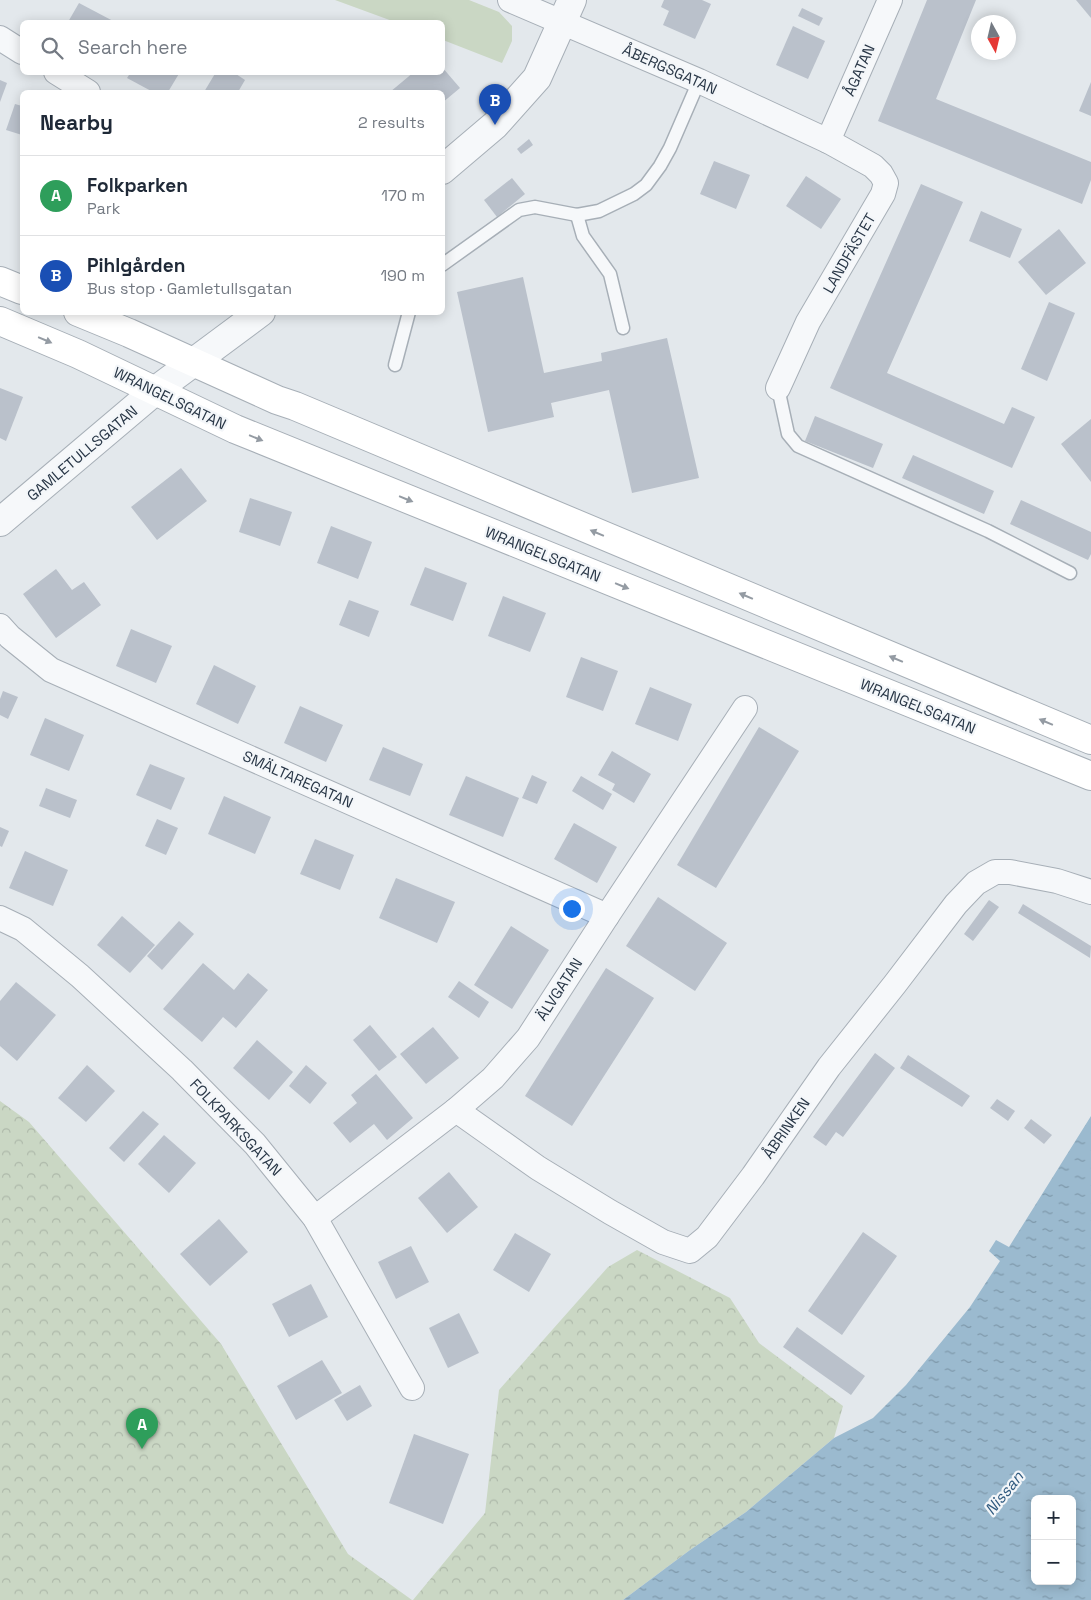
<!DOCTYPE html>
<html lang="en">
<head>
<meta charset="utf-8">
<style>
	body { margin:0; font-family:"Space Grotesk",sans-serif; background:#f6f6f7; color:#1f2937 }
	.controls { position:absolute; right:15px; bottom:15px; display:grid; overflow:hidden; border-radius:8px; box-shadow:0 2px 12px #0003 }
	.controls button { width:45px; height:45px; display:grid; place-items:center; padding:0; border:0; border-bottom:1px solid #e0e1e3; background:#fff; color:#1f2937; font:25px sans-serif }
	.compass { position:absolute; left:971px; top:15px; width:45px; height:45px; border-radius:50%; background:#fff; box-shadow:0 2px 12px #0003; rotate:172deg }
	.you { position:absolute; left:571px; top:908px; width:18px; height:18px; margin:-12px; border:4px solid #fff; border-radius:50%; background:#1a73e8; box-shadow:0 0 0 8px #1a73e833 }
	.badge { display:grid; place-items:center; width:32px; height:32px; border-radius:50%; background:#db3f66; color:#fff; font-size:16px; font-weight:700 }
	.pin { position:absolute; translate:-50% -41px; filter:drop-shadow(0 1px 2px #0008) }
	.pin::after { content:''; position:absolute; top:26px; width:18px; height:15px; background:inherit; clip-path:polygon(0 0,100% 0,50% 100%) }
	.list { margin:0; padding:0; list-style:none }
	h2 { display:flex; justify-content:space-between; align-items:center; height:65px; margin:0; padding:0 20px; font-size:21px }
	h2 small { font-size:16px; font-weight:400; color:#747a83 }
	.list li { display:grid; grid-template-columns:32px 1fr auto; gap:15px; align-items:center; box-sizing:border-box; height:80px; padding:0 20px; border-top:1px solid #e0e1e3 }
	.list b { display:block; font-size:19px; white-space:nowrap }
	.list p { margin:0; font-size:16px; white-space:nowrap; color:#747a83 }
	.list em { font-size:16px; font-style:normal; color:#747a83 }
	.icon { flex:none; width:28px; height:28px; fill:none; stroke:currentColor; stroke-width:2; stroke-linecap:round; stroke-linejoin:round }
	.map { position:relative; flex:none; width:1091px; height:1600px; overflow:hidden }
	.search { position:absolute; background:#fff; box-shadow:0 2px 12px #0003; left:20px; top:20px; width:425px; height:55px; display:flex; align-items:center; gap:12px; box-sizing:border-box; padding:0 18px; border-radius:8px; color:#747a83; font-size:19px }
	.panel { position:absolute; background:#fff; box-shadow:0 2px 12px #0003; left:20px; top:90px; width:425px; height:225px; border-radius:8px }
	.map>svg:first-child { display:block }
</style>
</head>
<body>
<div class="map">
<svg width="1091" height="1600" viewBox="0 0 1091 1600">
	<defs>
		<pattern id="forest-crowns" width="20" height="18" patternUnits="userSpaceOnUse" patternTransform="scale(1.25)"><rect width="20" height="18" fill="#cad7c4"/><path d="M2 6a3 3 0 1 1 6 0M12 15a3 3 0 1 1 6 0" fill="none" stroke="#aeb9aa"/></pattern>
		<pattern id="water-ripples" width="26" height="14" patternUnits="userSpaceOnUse" patternTransform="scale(1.25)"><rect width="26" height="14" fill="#9bbacf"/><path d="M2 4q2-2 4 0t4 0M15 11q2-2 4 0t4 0" fill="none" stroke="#7e98aa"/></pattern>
	</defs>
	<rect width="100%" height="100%" fill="#e3e8ec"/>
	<polygon fill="#cad7c4" points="335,0 469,0 499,12 512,26 512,41 502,63 443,40 442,22 395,22"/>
	<g fill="url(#forest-crowns)">
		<polygon points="0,1101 29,1122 221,1344 348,1554 412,1600 0,1600"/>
		<polygon points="637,1250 730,1298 759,1343 843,1406 834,1438 746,1512 690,1550 623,1600 413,1600 485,1513 499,1390 608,1267"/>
	</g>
	<path fill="url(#water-ripples)" fill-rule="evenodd" d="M 1091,1116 L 1091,1600 L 623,1600 L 690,1550 L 746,1512 L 834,1438 L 873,1418 L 906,1385 L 970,1307 L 1000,1261 L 989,1251 L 996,1240 L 1009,1247 ZM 1035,1499 L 1072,1499 L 1072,1581 L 1035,1581 Z"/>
	<g fill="#bac1cb">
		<polygon points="664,0 702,0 711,4 695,39 663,25 669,11 661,7"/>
		<polygon points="927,0 976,0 936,99 1091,162 1091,180 1082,204 878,121"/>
		<polygon points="1076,0 1091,0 1091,18"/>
		<polygon points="79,3 115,22 68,22"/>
		<polygon points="802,8 823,18 819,26 798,16"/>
		<polygon points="793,26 825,41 808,79 776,65"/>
		<polygon points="442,67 460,88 442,103 442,92 390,92 414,72 442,72"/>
		<polygon points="131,72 180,72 168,92 153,92 127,78"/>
		<polygon points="216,72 233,72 245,80 238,92 204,92"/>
		<polygon points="0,80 7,83 0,102"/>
		<polygon points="1091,82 1091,116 1079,111"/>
		<polygon points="15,104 22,106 22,135 6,130"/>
		<polygon points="529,139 533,145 521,154 517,149"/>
		<polygon points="714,161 750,175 736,209 700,194"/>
		<polygon points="806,176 841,199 821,229 786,206"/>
		<polygon points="512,178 525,194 497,217 484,200"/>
		<polygon points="921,184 963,202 887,373 1004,424 1012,407 1035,417 1012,468 830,388"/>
		<polygon points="981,211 1022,229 1010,258 969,241"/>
		<polygon points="1059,229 1086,263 1046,295 1018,262"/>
		<polygon points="523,277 544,373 602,361 601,353 667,338 699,478 632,493 609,390 551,403 554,417 488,432 457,292"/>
		<polygon points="1049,302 1075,313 1047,381 1021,369"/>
		<polygon points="0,388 23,397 6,441 0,438"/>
		<polygon points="815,416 883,444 873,468 805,441"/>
		<polygon points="1091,419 1091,482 1061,444"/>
		<polygon points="913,455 994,491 984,514 902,478"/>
		<polygon points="181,468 207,501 157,540 131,507"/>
		<polygon points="250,498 292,512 280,546 239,532"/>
		<polygon points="1021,500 1091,532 1091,554 1088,560 1010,524"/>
		<polygon points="331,526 372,542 358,579 317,563"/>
		<polygon points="425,567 467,583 453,621 410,605"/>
		<polygon points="56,569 72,590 84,582 101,605 56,638 23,594"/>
		<polygon points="503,596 546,613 530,652 488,636"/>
		<polygon points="349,600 379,611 369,637 339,625"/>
		<polygon points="131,629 172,646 156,683 116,666"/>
		<polygon points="581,657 618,671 603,711 566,697"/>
		<polygon points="214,665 256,686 238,724 196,704"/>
		<polygon points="650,687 692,704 678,741 635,724"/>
		<polygon points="3,691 18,697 8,719 0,715 0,699"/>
		<polygon points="300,706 343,725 326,762 284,743"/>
		<polygon points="45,718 84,735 69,771 30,755"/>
		<polygon points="759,727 799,751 716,888 677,865"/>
		<polygon points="383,747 423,764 410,796 369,780"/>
		<polygon points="612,751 651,774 634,803 612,790 615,784 598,775"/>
		<polygon points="150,764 185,778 171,810 136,795"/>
		<polygon points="532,775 547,782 537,804 522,798"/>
		<polygon points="466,776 519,798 503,837 449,815"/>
		<polygon points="581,776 612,794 603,810 572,791"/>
		<polygon points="46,788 77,800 70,818 39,806"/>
		<polygon points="224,796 271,817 255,854 208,834"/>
		<polygon points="157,819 178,828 166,855 145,846"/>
		<polygon points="574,823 617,847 597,883 554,859"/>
		<polygon points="0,827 9,831 2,847 0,846"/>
		<polygon points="315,839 354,855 340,890 300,874"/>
		<polygon points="25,851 68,870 53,906 9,888"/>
		<polygon points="396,878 455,902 437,943 379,918"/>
		<polygon points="658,897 727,943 695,991 626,946"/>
		<polygon points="989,900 999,907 973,941 964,934"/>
		<polygon points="1023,904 1091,946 1090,958 1018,913"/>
		<polygon points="122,916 155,945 130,973 97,945"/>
		<polygon points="179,921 194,934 162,970 147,956"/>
		<polygon points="511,926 549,950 512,1009 474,985"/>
		<polygon points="203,963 234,990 248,973 268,990 236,1028 223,1017 202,1042 163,1009"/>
		<polygon points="606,968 654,998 572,1126 525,1096"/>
		<polygon points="459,981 489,1002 479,1018 448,997"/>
		<polygon points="16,982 56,1015 17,1061 0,1046 0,1001"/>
		<polygon points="370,1025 397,1057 379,1071 353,1040"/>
		<polygon points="433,1027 459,1058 426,1084 400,1054"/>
		<polygon points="257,1040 293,1072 269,1100 233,1068"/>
		<polygon points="875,1053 895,1068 843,1137 836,1132 826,1146 813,1137"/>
		<polygon points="908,1055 970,1096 962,1107 900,1068"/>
		<polygon points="87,1065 115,1091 86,1122 58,1098"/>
		<polygon points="306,1065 327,1083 310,1104 289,1086"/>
		<polygon points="376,1074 413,1118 387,1140 374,1124 350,1143 333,1123 357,1103 351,1095"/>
		<polygon points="997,1099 1015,1111 1008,1121 990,1108"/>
		<polygon points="143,1111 159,1124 124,1162 109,1148"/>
		<polygon points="1031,1119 1052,1135 1044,1144 1024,1128"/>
		<polygon points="164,1135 196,1163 169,1193 138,1164"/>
		<polygon points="449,1172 478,1207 447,1233 418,1198"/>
		<polygon points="219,1219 248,1252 210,1286 180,1254"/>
		<polygon points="863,1232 897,1256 842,1335 808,1311"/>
		<polygon points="515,1233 551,1254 529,1292 493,1270"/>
		<polygon points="411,1246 429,1282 396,1299 378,1262"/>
		<polygon points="311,1284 328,1317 289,1337 272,1304"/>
		<polygon points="459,1313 479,1353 448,1368 429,1328"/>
		<polygon points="797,1327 865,1376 851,1395 783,1347"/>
		<polygon points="322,1360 342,1393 296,1420 277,1386"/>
		<polygon points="360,1385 372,1406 347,1421 334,1400"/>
		<polygon points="414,1434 469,1454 443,1524 389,1503"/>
	</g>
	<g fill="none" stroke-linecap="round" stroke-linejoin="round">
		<g stroke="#a7afb7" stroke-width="15">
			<g id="service">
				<polyline points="577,215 583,236 610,274 623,328"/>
				<polyline points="442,265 519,210 535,207 577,215 599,211 634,194 646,185 660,166 670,148 699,81"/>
				<polyline points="395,365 409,312"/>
				<polyline points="778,388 788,434 798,446 988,531 1070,573"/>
			</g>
		</g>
		<g stroke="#a7afb7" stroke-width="26">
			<g id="minor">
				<polyline points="510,0 699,81 828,141 873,166 881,174 886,183 883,194 808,322 778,388"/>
				<polyline points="0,38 22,52"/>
				<polyline points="56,72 88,92"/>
				<polyline points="828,141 890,0"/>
				<polyline points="0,626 10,637 51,670 607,916"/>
				<polyline points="0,918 23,929 80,976 182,1070 255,1144 315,1218 412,1388"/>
				<polyline points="456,1110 538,1168 610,1212 663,1242 690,1251 707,1237 753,1176 829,1067 895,984 956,904 976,883 995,872 1010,872 1057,881 1091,892"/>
				<polyline points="315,1218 456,1110 493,1078 528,1038 607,916 745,708"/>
			</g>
		</g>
		<g stroke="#a7afb7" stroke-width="30">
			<g id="tertiary">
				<polyline points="442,170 495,125 537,78 572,0"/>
				<polyline points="0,522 156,390 261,312"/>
			</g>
		</g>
		<g stroke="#a7afb7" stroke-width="30">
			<g id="secondary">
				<polyline points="0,281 22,290"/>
				<polyline points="78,312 129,333 277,400 295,406 1091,740"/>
				<polyline points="0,321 78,354 235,429 1091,776"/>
			</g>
		</g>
		<use href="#service" stroke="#f6f8fa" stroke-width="12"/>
		<use href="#minor" stroke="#f6f8fa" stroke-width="24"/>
		<use href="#tertiary" stroke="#f6f8fa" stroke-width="28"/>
		<use href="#secondary" stroke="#fff" stroke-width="28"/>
	</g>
	<defs><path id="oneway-solid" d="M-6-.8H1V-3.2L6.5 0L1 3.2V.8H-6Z" transform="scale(1.25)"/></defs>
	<g fill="#949ba3">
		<use href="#oneway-solid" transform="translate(45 340) rotate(23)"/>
		<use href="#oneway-solid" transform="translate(256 438) rotate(22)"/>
		<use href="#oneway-solid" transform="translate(406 499) rotate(22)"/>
		<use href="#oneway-solid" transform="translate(597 533) rotate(-157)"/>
		<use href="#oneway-solid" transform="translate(622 586) rotate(22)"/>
		<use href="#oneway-solid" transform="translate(746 596) rotate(-157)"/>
		<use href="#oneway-solid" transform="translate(896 659) rotate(-157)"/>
		<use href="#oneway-solid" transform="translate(1046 722) rotate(-157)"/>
	</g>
	<g text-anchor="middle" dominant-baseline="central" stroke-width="4.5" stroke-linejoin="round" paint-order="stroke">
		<g font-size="15" fill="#293747" stroke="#f3f6f9">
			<text transform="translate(670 69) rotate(24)">ÅBERGSGATAN</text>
			<text transform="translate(859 70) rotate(-66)">ÅGATAN</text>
			<text transform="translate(849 253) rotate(-60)">LANDFÄSTET</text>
			<text transform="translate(170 398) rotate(26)">WRANGELSGATAN</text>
			<text transform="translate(82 453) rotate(-40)">GAMLETULLSGATAN</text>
			<text transform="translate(543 554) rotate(22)">WRANGELSGATAN</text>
			<text transform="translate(918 706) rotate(22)">WRANGELSGATAN</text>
			<text transform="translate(298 779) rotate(24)">SMÄLTAREGATAN</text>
			<text transform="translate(559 989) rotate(-57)">ÄLVGATAN</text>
			<text transform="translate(236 1127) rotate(47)">FOLKPARKSGATAN</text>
			<text transform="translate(786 1128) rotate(-55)">ÅBRINKEN</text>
		</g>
		<g font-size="16" font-style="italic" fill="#2f5a7f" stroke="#f3f6f9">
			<text transform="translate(1004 1493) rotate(-51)">Nissan</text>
		</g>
	</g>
</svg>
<div class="controls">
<button>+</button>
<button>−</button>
</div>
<svg class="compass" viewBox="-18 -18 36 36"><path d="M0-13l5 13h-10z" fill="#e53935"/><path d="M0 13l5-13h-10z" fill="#747a83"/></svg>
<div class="you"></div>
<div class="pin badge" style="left:142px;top:1449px;background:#2e9e5b">A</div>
<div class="pin badge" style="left:495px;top:125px;background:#1a4fb4">B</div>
<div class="search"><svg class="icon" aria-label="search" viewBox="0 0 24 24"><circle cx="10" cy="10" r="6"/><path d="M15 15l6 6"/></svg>Search here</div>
<section class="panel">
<h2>Nearby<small>2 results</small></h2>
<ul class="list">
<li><span class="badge" style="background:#2e9e5b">A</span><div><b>Folkparken</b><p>Park</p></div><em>170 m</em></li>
<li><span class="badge" style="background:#1a4fb4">B</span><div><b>Pihlgården</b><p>Bus stop · Gamletullsgatan</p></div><em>190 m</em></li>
</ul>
</section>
</div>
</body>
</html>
